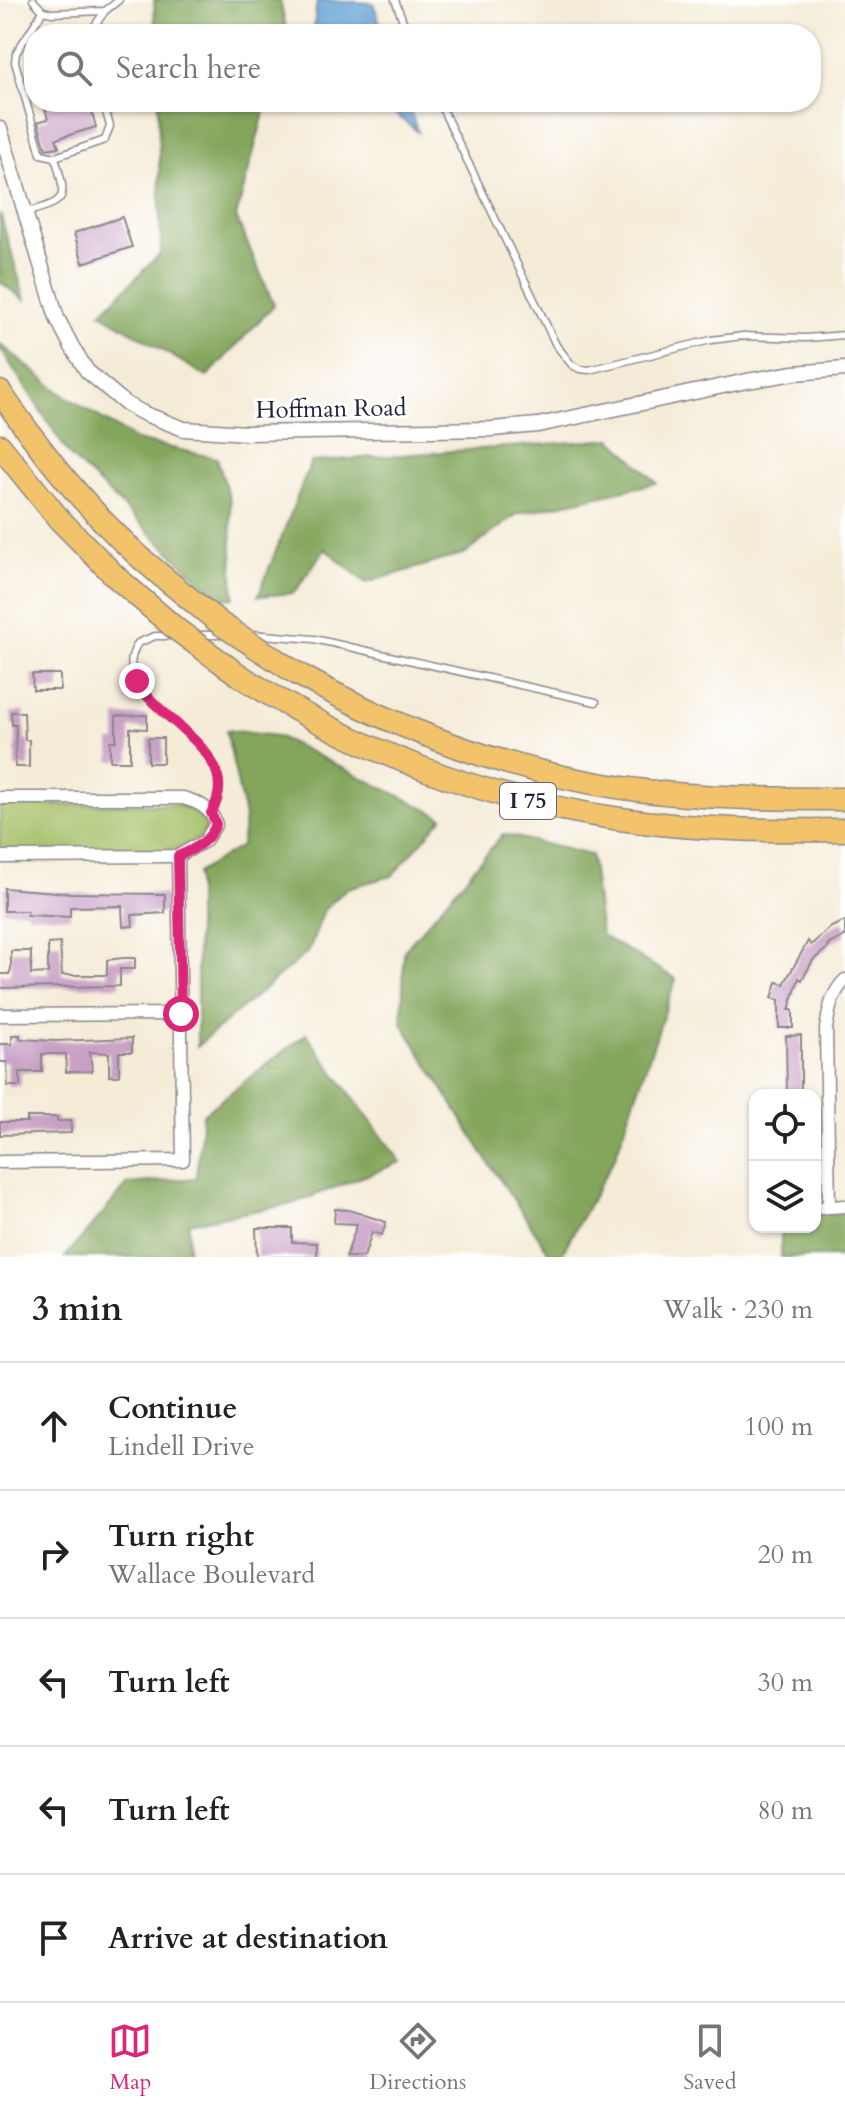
<!DOCTYPE html>
<html lang="en">
<head>
<meta charset="utf-8">
<style>
	body { margin:0; font-family:Cardo,serif; background:#f2f2f2; color:#222 }
	.controls { position:absolute; right:24px; bottom:24px; display:grid; overflow:hidden; border-radius:16px; box-shadow:0 2px 6px #0004 }
	.controls button { width:72px; height:72px; display:grid; place-items:center; padding:0; border:0; border-bottom:2px solid #e0e0e0; background:#fff; color:#222; font:40px sans-serif }
	.stop { position:absolute; width:24px; height:24px; margin:-18px; border:6px solid #db2777; border-radius:50%; background:#fff }
	.stop.end { background:#db2777; border-color:#fff; box-shadow:0 2px 8px #0008 }
	.list { margin:0; padding:0; list-style:none }
	h2 { display:flex; justify-content:space-between; align-items:center; height:104px; margin:0; padding:0 32px; font-size:34px }
	h2 small { font-size:26px; font-weight:400; color:#767676 }
	.list li { display:grid; grid-template-columns:52px 1fr auto; gap:24px; align-items:center; box-sizing:border-box; height:128px; padding:0 32px; border-top:2px solid #e0e0e0 }
	.list b { display:block; font-size:30px; white-space:nowrap }
	.list p { margin:0; font-size:26px; white-space:nowrap; color:#767676 }
	.list em { font-size:26px; font-style:normal; color:#767676 }
	.icon { flex:none; width:44px; height:44px; fill:none; stroke:currentColor; stroke-width:2; stroke-linecap:round; stroke-linejoin:round }
	.map { position:relative; flex:none; width:845px; height:1257px; overflow:hidden }
	.search { position:absolute; background:#fff; box-shadow:0 2px 6px #0004; left:24px; right:24px; top:24px; height:88px; display:flex; align-items:center; gap:20px; box-sizing:border-box; padding:0 28px; border-radius:32px; color:#767676; font-size:30px }
	.sheet { height:744px; background:#fff }
	nav { display:flex; justify-content:space-around; align-items:center; box-sizing:border-box; height:112px; border-top:2px solid #e0e0e0; background:#fff; font-size:22px; color:#767676 }
	nav a { display:grid; justify-items:center; gap:4px }
	nav .on { color:#db2777 }
	.map>svg:first-child { display:block }
</style>
</head>
<body>
<div class="map">
<svg width="845" height="1257" viewBox="0 0 845 1257">
	<rect width="100%" height="100%" fill="#fff"/>
	<filter id="ink" filterUnits="userSpaceOnUse"><feTurbulence type="fractalNoise" baseFrequency=".0125" numOctaves="2"/><feDisplacementMap in="SourceGraphic" scale="16" xChannelSelector="R" yChannelSelector="G"/><feConvolveMatrix kernelMatrix="1 2 1 2 8 2 1 2 1" color-interpolation-filters="sRGB"/></filter>
	<filter id="wash" filterUnits="userSpaceOnUse"><feTurbulence type="fractalNoise" baseFrequency=".006" numOctaves="4" result="noise"/><feDisplacementMap in="SourceGraphic" scale="32" xChannelSelector="R" yChannelSelector="G"/><feGaussianBlur stdDeviation="1.8" result="paint"/><feColorMatrix in="noise" values="0 0 0 0 0 0 0 0 0 0 0 0 0 0 0 0 0 1.4 0 .05"/><feComposite in="paint" operator="in"/></filter>
	<g filter="url(#wash)">
		<rect width="100%" height="100%" fill="#f5ecd8"/>
		<path fill="#a4bf66" stroke="#637050" stroke-width="2" d="M 177,804 L 201,814 C 221,837 180,848 163,851 L 0,852 L 0,805 Z"/>
		<g fill="#83a65b" stroke="#52644b" stroke-width="2">
			<polygon points="154,0 280,0 286,28 284,34 155,34"/>
			<polygon points="158,102 267,102 236,217 274,305 207,377 101,313 161,253"/>
			<polygon points="0,213 25,300 0,282"/>
			<polygon points="0,344 61,393 136,440 217,458 230,501 234,598 219,599 70,456 0,348"/>
			<polygon points="612,439 657,483 517,514 466,553 366,583 325,549 294,593 258,596 311,462"/>
			<polygon points="226,730 277,736 443,817 392,876 347,888 324,910 309,951 197,1046 197,873 241,846 245,818"/>
			<polygon points="503,834 591,855 601,935 676,979 615,1157 560,1257 552,1257 489,1163 402,1023 404,951"/>
			<polygon points="306,1034 401,1162 292,1204 189,1223 188,1257 65,1257 128,1184 196,1178 203,1114"/>
			<polygon points="829,1213 845,1214 845,1257 781,1257 781,1227 815,1227 815,1215"/>
		</g>
		<g fill="#62a0d4" stroke="#426188" stroke-width="2">
			<polygon points="317,0 373,3 384,34 313,34"/>
			<polygon points="380,102 407,102 418,132"/>
		</g>
		<g id="blocks">
			<g fill="#c89fc5">
				<polygon points="43,102 89,102 96,127 56,139 59,147 46,149 38,122 48,119"/>
				<polygon points="122,217 132,247 83,263 74,233"/>
				<polygon points="32,674 60,674 60,690 33,690"/>
				<polygon points="11,712 24,712 25,740 29,740 29,767 15,767 16,725 12,725"/>
				<polygon points="147,715 147,729 130,728 130,761 110,761 110,741 116,741 116,716"/>
				<rect x="148" y="738" width="15" height="25"/>
				<polygon points="4,888 70,893 165,894 165,913 132,915 133,926 123,927 122,906 70,907 70,917 27,915 27,911 4,911"/>
				<polygon points="845,921 845,936 827,945 829,947 813,960 802,980 799,978 789,1010 793,1010 793,1028 779,1028 779,1000 772,998 777,982 784,984 808,941 811,945 831,927"/>
				<polygon points="60,943 62,975 107,975 107,960 123,958 135,958 135,969 120,969 120,986 0,988 0,974 9,974 11,969 11,951 31,951 31,974 48,973 48,944"/>
				<polygon points="12,1035 20,1035 20,1039 56,1041 132,1038 132,1052 119,1052 119,1076 109,1076 109,1053 90,1052 92,1071 66,1072 66,1054 42,1054 42,1072 20,1072 20,1086 8,1086 7,1062 0,1062 0,1044 12,1044"/>
				<polygon points="801,1035 801,1095 787,1095 786,1036"/>
				<polygon points="27,1117 57,1117 57,1121 71,1121 71,1133 0,1135 0,1122 27,1122"/>
				<polygon points="335,1209 349,1210 386,1222 382,1235 372,1232 364,1257 346,1257 357,1224 334,1223"/>
				<polygon points="256,1228 292,1228 292,1242 317,1243 317,1257 257,1257"/>
			</g>
		</g>
	</g>
	<g filter="url(#ink)">
		<use href="#blocks" fill-opacity="0" stroke="#8c878a" stroke-width="2"/>
		<g fill="none" stroke-linecap="round" stroke-linejoin="round">
			<g stroke="#8c878a" stroke-width="9">
				<g id="service">
					<polyline points="33,0 43,11 52,13 105,11 119,0"/>
					<polyline points="395,0 408,34"/>
					<polyline points="43,11 16,53 15,62 41,154 55,157 105,140 110,126 103,102"/>
					<polyline points="89,34 105,11"/>
					<polyline points="439,102 556,345 572,365 580,369 589,370 711,340 743,336 806,338 845,335"/>
					<path d="M 25,213 C 69,200 67,200 55,157"/>
					<polyline points="251,634 314,639 596,702"/>
					<polyline points="195,635 224,635"/>
					<path d="M 172,636 L 155,636 L 138,643 C 97,706 256,738 211,813"/>
				</g>
			</g>
			<g stroke="#8c878a" stroke-width="15">
				<g id="minor">
					<path d="M 0,798 L 183,798 C 198,802 211,808 216,824 L 205,841 L 178,856 L 0,857"/>
					<polyline points="0,1015 181,1014"/>
					<polyline points="0,1162 183,1160 178,856"/>
					<path d="M 829,1206 L 826,1029 C 829,1010 831,994 845,980"/>
					<polyline points="815,1208 845,1206"/>
				</g>
			</g>
			<g stroke="#8c878a" stroke-width="17">
				<polyline id="tertiary" points="0,129 57,318 72,347 87,371 126,404 145,414 184,429 247,433 492,429 538,425 747,381 794,373 845,369"/>
			</g>
			<g stroke="#8c878a" stroke-width="25">
				<g id="motorway">
					<path d="M 0,392 C 47,460 99,525 163,577"/>
					<polyline points="0,446 59,519 116,577"/>
					<path d="M 236,673 C 351,749 484,800 620,819 C 695,830 770,831 845,830"/>
					<path d="M 296,673 C 417,741 548,785 687,795 C 740,799 792,799 845,799"/>
				</g>
			</g>
			<use href="#service" stroke="#fff" stroke-width="6"/>
			<use href="#minor" stroke="#fff" stroke-width="12"/>
			<use href="#tertiary" stroke="#fff" stroke-width="14"/>
			<use href="#motorway" stroke="#f2c36a" stroke-width="22"/>
			<g stroke="#8c878a" stroke-width="25" stroke-linecap="butt">
				<g id="motorway-bridge">
					<polyline points="116,577 176,629 236,673"/>
					<polyline points="163,577 221,624 296,673"/>
				</g>
			</g>
			<use href="#motorway-bridge" stroke="#f2c36a" stroke-width="22"/>
		</g>
	</g>
	<g fill="none" stroke-linecap="round" stroke-linejoin="round" filter="url(#ink)">
		<path stroke="#db2777" stroke-width="10" d="M 137,681 C 159,723 246,755 211,813 L 216,824 C 210,841 194,850 178,856 L 181,1014"/>
	</g>
	<g text-anchor="middle" dominant-baseline="central" stroke-width="6" stroke-linejoin="round" paint-order="stroke">
		<rect fill="#fff" stroke="#646476" stroke-width="2" x="500" y="783" width="56" height="36" rx="6"/>
		<g font-size="22" font-weight="bold" fill="#22223b">
			<text x="528" y="801">I 75</text>
		</g>
		<g font-size="24" fill="#22223b" stroke="#fff">
			<text transform="translate(331 409) rotate(-1)">Hoffman Road</text>
		</g>
	</g>
</svg>
<div class="controls">
<button><svg class="icon" aria-label="locate" viewBox="0 0 24 24"><circle cx="12" cy="12" r="6"/><path d="M12 2v4M12 18v4M2 12h4M18 12h4"/></svg></button>
<button><svg class="icon" aria-label="layers" viewBox="0 0 24 24"><path d="M12 4l9 5-9 5-9-5zM3 14l9 5 9-5"/></svg></button>
</div>
<div class="stop" style="left:181px;top:1014px"></div>
<div class="stop end" style="left:137px;top:681px"></div>
<div class="search"><svg class="icon" aria-label="search" viewBox="0 0 24 24"><circle cx="10" cy="10" r="6"/><path d="M15 15l6 6"/></svg>Search here</div>
</div>
<section class="sheet">
<h2>3 min<small>Walk · 230 m</small></h2>
<ul class="list">
<li><svg class="icon" aria-label="ahead" viewBox="0 0 24 24"><path d="M12 20V5M6 11l6-6 6 6"/></svg><div><b>Continue</b><p>Lindell Drive</p></div><em>100 m</em></li>
<li><svg class="icon" aria-label="right" viewBox="0 0 24 24"><path d="M7 20v-9h11M14 6l5 5-5 5"/></svg><div><b>Turn right</b><p>Wallace Boulevard</p></div><em>20 m</em></li>
<li><svg class="icon" aria-label="left" viewBox="0 0 24 24"><path d="M17 20v-9H6M10 6l-5 5 5 5"/></svg><div><b>Turn left</b></div><em>30 m</em></li>
<li><svg class="icon" aria-label="left" viewBox="0 0 24 24"><path d="M17 20v-9H6M10 6l-5 5 5 5"/></svg><div><b>Turn left</b></div><em>80 m</em></li>
<li><svg class="icon" aria-label="arrive" viewBox="0 0 24 24"><path d="M6 21V4h12l-3 4 3 4H6"/></svg><div><b>Arrive at destination</b></div></li>
</ul>
</section>
<nav>
<a class="on"><svg class="icon" aria-label="map" viewBox="0 0 24 24"><path d="M3 6l6-2 6 2 6-2v14l-6 2-6-2-6 2zM9 4v14M15 6v14"/></svg>Map</a>
<a><svg class="icon" aria-label="directions" viewBox="0 0 24 24"><path d="M12 3l9 9-9 9-9-9zM9 14v-3h6M13 9l2 2-2 2"/></svg>Directions</a>
<a><svg class="icon" aria-label="saved" viewBox="0 0 24 24"><path d="M7 4h10v16l-5-4-5 4z"/></svg>Saved</a>
</nav>
</body>
</html>
